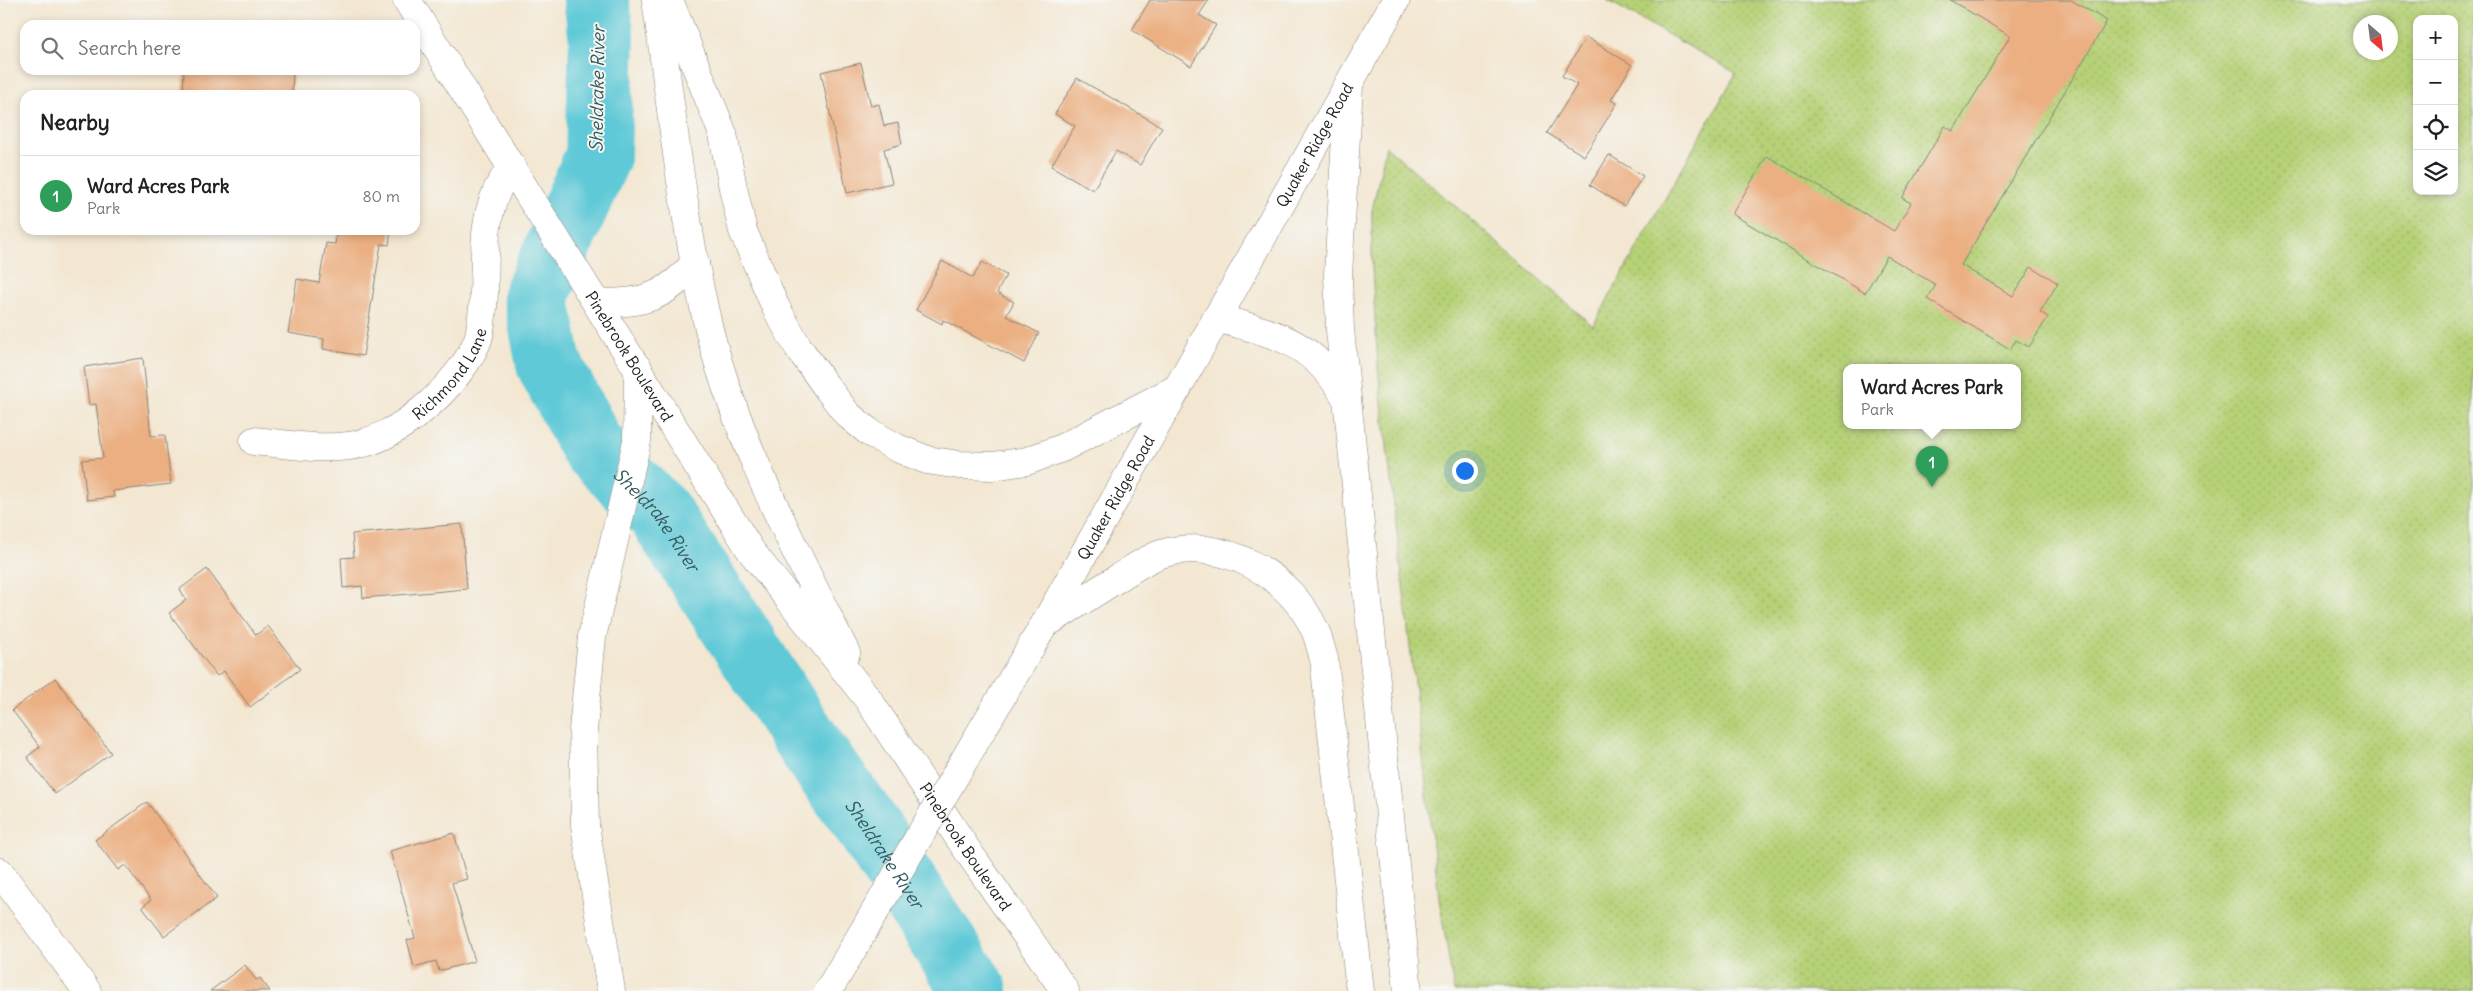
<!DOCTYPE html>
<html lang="en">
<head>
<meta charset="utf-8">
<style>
	body { margin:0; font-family:Delius,sans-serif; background:#f6f6f6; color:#202124 }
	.controls { position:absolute; right:15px; top:15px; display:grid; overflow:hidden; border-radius:10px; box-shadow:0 2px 8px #0003 }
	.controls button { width:45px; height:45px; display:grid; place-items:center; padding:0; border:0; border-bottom:1px solid #e0e0e0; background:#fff; color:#202124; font:25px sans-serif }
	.compass { position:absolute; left:2353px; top:15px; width:45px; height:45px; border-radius:50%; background:#fff; box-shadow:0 2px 8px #0003; rotate:152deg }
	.you { position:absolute; left:1464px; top:470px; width:18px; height:18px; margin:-12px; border:4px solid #fff; border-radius:50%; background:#1a73e8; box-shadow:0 0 0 8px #1a73e833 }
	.badge { display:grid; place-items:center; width:32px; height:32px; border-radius:50%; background:#111827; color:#fff; font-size:16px; font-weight:700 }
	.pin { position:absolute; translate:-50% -41px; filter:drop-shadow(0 1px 2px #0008) }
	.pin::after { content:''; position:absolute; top:26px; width:18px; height:15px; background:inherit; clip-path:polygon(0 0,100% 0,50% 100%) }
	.popup { position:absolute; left:1843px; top:364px; width:178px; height:65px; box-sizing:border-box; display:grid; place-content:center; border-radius:10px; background:#fff; filter:drop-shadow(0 1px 4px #0005); font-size:16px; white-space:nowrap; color:#757577 }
	.popup b { font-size:19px; color:#202124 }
	.popup::after { content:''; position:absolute; left:50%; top:100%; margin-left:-10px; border:10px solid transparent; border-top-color:#fff }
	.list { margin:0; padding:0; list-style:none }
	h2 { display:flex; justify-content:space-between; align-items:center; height:65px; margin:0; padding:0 20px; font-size:21px }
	h2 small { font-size:16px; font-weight:400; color:#757577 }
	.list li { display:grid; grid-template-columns:32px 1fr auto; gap:15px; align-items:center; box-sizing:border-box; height:80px; padding:0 20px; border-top:1px solid #e0e0e0 }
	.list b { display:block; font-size:19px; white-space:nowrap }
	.list p { margin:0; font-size:16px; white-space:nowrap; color:#757577 }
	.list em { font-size:16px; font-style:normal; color:#757577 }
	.icon { flex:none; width:28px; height:28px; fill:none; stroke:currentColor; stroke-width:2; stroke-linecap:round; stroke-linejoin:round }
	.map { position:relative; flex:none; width:2473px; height:991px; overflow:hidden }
	.search { position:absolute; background:#fff; box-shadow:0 2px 8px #0003; left:20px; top:20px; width:400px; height:55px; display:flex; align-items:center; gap:12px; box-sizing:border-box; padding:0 18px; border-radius:15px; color:#757577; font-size:19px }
	.panel { position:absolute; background:#fff; box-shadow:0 2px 8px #0003; left:20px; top:90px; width:400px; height:145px; border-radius:15px }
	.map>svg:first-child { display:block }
</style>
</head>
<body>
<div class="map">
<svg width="2473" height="991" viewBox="0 0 2473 991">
	<defs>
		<pattern id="park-dots" width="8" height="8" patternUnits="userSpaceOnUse" patternTransform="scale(1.25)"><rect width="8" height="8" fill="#b6d177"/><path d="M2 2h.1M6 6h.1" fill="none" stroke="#9cb366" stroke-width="1.8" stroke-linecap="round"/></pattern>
	</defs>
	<rect width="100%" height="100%" fill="#f6f6f2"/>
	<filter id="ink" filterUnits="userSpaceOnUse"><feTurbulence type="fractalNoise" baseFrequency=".02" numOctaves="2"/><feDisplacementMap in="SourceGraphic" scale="10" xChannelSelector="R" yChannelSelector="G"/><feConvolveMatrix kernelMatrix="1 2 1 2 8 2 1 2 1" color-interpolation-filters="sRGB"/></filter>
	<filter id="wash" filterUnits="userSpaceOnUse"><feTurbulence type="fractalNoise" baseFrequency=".0096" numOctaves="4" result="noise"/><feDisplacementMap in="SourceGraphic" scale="20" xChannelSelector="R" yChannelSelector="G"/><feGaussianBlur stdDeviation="1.12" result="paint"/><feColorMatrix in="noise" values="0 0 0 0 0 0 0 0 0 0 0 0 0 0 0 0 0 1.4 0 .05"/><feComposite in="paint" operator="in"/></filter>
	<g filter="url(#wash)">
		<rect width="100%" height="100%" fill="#f3e7d2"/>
		<path fill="url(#park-dots)" stroke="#69764a" fill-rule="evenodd" d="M 1607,0 L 2473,0 L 2473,991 L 1454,991 L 1439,898 L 1378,368 L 1372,268 L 1372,211 L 1386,146 L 1593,326 L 1736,73 ZM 2417,19 L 2454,19 L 2454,191 L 2417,191 ZM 2360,22 L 2390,22 L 2390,52 L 2360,52 ZM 1847,368 L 2017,368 L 2017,426 L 1847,426 Z"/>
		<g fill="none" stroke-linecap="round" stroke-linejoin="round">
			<path stroke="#5ec9d7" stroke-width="66" id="s1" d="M 596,0 L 602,39 L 598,156 L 536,296 L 549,364 L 592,446 L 659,513 L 816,755 L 860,815 L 975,991"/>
		</g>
		<g id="blocks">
			<g fill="#ebaf81">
				<polygon points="1150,0 1209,0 1199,15 1216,25 1191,66 1132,30"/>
				<polygon points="1950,0 2071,0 2107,21 1961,265 2013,296 2031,267 2058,283 2040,312 2048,317 2029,347 2016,340 2010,349 1927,299 1936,285 1887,256 1865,293 1732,214 1767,156 1894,231 1911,203 1902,198 1945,126 1953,131 2010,36"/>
				<polygon points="1586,37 1632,65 1611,100 1617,103 1584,156 1547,133 1577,85 1562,76"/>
				<polygon points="861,63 871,106 879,104 884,126 898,123 902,144 884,149 892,183 847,193 821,72"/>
				<polygon points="184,70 293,70 292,95 183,95"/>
				<polygon points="1077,78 1162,127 1140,165 1116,151 1093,190 1051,166 1075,126 1055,114"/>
				<polygon points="1609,155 1643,176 1624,206 1590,185"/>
				<polygon points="337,230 391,230 389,245 381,244 363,356 323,349 324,339 288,333 297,279 319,283 326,243 335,244"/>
				<polygon points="942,261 973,278 982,262 1006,275 997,293 1014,302 1006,316 1039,333 1024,363 943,320 942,324 916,310"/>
				<polygon points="143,358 151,436 165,435 171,484 113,491 114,497 87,500 82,460 103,458 96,404 89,405 84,367"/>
				<polygon points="462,524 467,589 363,598 362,586 343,588 341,558 354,557 352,534"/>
				<polygon points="207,569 256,635 268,626 300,669 250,707 224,671 217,676 169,613 186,600 180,589"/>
				<polygon points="55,678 111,753 55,794 27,757 40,747 12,710"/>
				<polygon points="147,802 217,898 164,936 142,907 151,900 125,865 118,870 95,840"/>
				<polygon points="454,833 467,879 452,883 475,961 439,971 436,961 414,967 407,940 415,938 390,851"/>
				<polygon points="245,965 256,980 260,978 270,991 210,991"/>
			</g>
		</g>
	</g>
	<g filter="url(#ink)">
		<use href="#blocks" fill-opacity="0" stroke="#888277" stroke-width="1"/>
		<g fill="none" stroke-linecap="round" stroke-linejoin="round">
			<g stroke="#888277" stroke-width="29">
				<g id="minor">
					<path id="s2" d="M 407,0 L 751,551 L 868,699 L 965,847 L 1065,991"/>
					<path d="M 656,0 C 672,111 683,224 710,333 C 739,445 795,549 846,653"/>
					<polyline points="669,0 723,134 733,188 743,231 776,308 798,347 825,385 847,414 869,432 897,448 927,460 959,465 993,466 1027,461 1062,448 1178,388"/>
					<polyline points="1349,85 1338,275 1340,330 1408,991"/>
					<path d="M 598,303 C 643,304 666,297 695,263"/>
					<path d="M 1216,318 C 1276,334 1313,341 1346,398"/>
					<path id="s3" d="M 254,441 C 286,444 317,450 349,446 C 397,441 458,386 477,342 C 480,335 481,324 482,316 C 488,275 479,232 496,193 C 499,184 506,175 512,167"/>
					<path d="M 1047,623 C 1071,608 1094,593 1118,578 C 1131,570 1146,559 1161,554 C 1222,535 1290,575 1315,630 C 1319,639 1321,650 1324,659 L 1360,991"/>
					<path id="s4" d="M 1044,625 L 1396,0"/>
					<polyline points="0,872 87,991"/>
					<polyline points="611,991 585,825 583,730 592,637 637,441 638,368"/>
				</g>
			</g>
			<use href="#minor" stroke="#fff" stroke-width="28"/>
			<g stroke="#888277" stroke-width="29" stroke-linecap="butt">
				<polyline id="minor-bridge" points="828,991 1044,625"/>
			</g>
			<use href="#minor-bridge" stroke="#fff" stroke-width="28"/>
		</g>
	</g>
	<g text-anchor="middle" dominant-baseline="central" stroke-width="4" stroke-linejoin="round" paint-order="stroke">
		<g font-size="16" fill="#1c1c1c" stroke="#f6f6f2">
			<text stroke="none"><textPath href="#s4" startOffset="551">Quaker Ridge Road</textPath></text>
			<text stroke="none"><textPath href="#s2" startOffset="420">Pinebrook Boulevard</textPath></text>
			<text stroke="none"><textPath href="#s3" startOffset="224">Richmond Lane</textPath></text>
			<text stroke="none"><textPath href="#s4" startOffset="146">Quaker Ridge Road</textPath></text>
			<text stroke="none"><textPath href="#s2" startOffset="1015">Pinebrook Boulevard</textPath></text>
		</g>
		<g font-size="18" font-style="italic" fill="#33595d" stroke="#f6f6f2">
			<text transform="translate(597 89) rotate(-89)">Sheldrake River</text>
			<text stroke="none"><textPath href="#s1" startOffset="570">Sheldrake River</textPath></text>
			<text stroke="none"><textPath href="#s1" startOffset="975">Sheldrake River</textPath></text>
		</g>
	</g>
</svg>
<div class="controls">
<button>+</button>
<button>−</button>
<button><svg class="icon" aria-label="locate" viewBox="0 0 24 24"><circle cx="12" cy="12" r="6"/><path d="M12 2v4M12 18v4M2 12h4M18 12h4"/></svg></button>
<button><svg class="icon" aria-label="layers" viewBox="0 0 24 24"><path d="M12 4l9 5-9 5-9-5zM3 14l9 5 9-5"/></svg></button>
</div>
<svg class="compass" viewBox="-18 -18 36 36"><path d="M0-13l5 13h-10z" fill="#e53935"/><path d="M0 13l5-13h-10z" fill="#757577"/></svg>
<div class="you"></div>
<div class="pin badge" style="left:1932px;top:487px;background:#2e9e5b">1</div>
<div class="popup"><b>Ward Acres Park</b>Park</div>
<div class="search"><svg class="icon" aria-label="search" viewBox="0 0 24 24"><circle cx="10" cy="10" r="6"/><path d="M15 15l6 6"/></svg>Search here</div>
<section class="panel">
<h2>Nearby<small></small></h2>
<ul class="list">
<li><span class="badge" style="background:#2e9e5b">1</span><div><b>Ward Acres Park</b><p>Park</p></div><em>80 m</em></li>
</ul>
</section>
</div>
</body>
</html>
